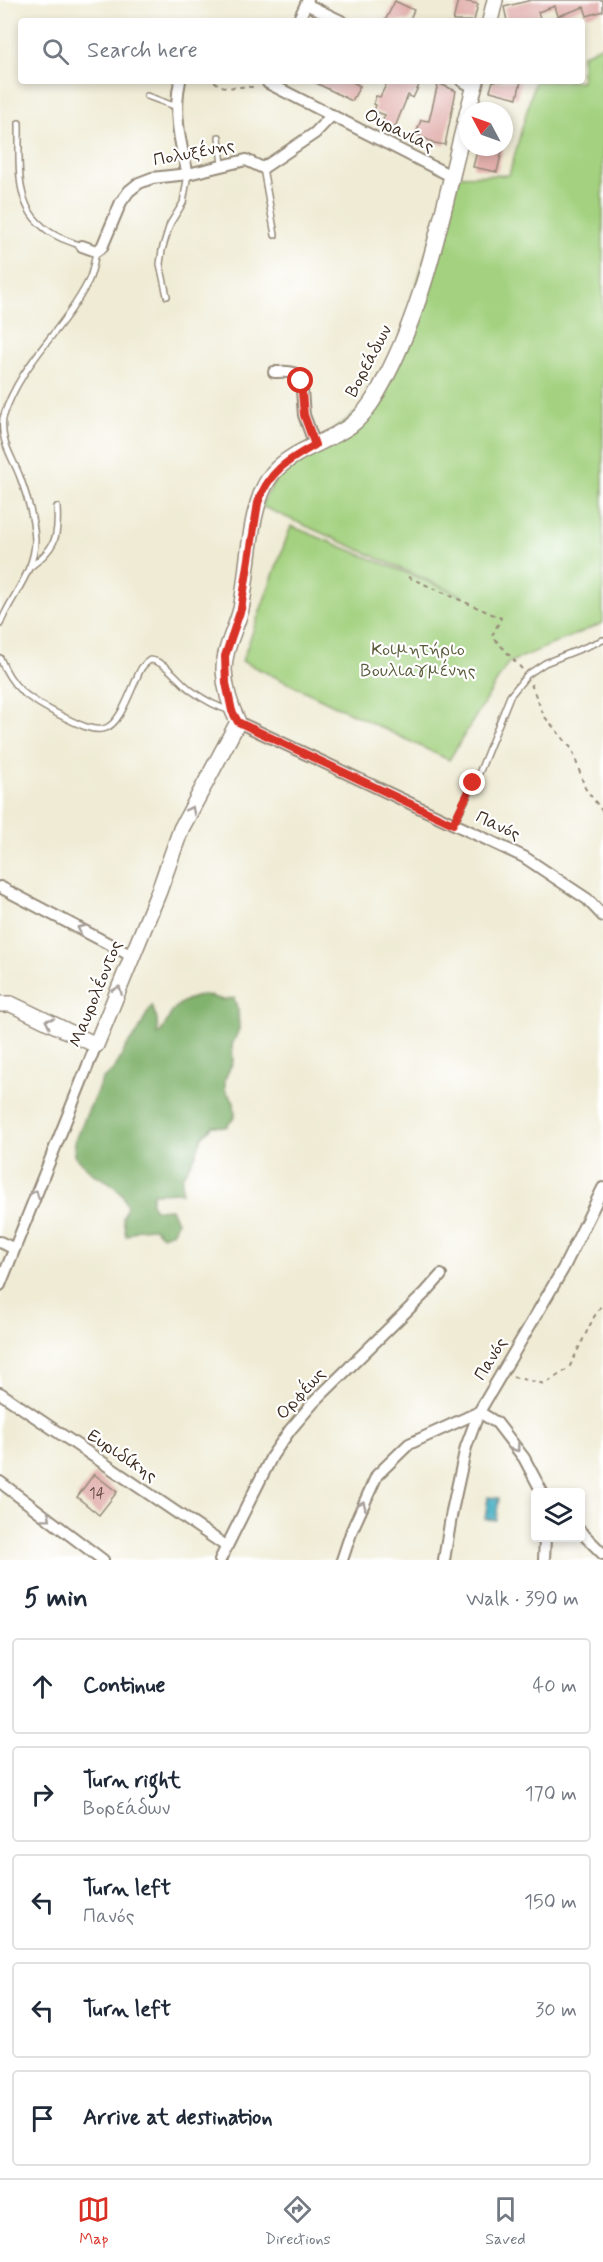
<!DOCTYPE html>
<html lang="en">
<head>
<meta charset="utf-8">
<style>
	body { margin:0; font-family:Mynerve,sans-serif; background:#f2f2f3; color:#1f2937 }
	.controls { position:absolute; right:18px; bottom:18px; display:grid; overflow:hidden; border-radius:6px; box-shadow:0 3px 9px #0003 }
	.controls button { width:54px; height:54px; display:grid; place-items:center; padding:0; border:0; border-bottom:2px solid #e0e1e3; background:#fff; color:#1f2937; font:30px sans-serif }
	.compass { position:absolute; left:459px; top:102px; width:54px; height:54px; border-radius:50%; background:#fff; box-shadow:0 3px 9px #0003; rotate:311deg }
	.stop { position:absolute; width:18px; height:18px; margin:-14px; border:4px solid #d93025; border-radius:50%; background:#fff }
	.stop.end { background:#d93025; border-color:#fff; box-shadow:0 2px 6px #0008 }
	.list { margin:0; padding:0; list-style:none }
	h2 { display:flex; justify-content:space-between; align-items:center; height:78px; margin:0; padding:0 24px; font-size:26px }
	h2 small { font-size:20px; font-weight:400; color:#747a83 }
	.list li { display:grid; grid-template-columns:39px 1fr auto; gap:18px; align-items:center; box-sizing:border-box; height:96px; margin:0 12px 12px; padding:0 12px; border:2px solid #e0e1e3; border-radius:6px }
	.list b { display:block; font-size:22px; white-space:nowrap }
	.list p { margin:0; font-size:20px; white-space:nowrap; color:#747a83 }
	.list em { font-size:20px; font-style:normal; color:#747a83 }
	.icon { flex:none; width:33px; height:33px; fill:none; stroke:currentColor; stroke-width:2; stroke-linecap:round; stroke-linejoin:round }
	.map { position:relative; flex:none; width:603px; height:1560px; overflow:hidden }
	.search { position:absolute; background:#fff; box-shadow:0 3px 9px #0003; left:18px; right:18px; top:18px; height:66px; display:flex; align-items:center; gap:15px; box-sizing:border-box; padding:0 21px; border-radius:6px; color:#747a83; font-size:22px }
	.sheet { height:618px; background:#fff }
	nav { display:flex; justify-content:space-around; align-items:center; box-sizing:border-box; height:84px; border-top:2px solid #e0e1e3; background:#fff; font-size:16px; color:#747a83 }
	nav a { display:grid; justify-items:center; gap:3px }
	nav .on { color:#d93025 }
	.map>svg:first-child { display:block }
</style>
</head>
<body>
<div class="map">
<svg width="603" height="1560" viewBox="0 0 603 1560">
	<rect width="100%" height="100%" fill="#fff"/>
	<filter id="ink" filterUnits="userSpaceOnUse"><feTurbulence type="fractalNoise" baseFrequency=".0167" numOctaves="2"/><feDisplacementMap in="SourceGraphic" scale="12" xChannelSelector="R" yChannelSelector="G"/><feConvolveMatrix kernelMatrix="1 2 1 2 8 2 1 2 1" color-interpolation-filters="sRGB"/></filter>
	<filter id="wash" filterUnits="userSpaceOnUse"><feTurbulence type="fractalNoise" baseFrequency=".008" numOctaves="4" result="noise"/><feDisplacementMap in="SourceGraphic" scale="24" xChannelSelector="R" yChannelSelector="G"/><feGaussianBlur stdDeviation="1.35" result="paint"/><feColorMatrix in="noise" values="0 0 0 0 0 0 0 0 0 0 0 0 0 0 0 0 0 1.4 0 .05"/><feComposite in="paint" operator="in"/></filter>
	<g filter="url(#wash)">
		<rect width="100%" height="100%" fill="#efebd4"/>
		<polygon fill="#a3d17f" stroke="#6f7e4e" stroke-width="1.5" points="603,45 603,623 508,663 449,760 242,661 291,526 463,596 261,506 281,470 383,392 451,176 509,175 535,81 582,81 582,55"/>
		<path fill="#82b36e" stroke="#5e6e46" stroke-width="1.5" d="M 205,995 L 223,1000 L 234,998 L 238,1011 L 239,1029 L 232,1045 L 233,1061 L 225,1079 L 225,1090 L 234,1102 L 235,1117 L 226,1127 L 213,1126 L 202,1137 L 196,1154 L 182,1177 L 182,1192 L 153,1193 L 151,1204 L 156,1210 L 171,1209 L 177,1221 L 173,1232 L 162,1236 L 154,1228 L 139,1229 L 126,1236 L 123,1218 L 127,1206 L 122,1194 L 109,1182 L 93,1174 L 74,1155 L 75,1140 L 103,1078 C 116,1070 119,1061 126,1047 C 129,1042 134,1037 138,1032 C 143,1023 145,1015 152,1006 L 157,1020 L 158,1035 C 165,1028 166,1022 171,1014 C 178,1001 192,997 205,995 Z"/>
		<polygon fill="#41abc0" stroke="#3e6a6f" stroke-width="1.5" points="488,1497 499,1498 496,1520 485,1519"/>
		<g id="blocks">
			<g fill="#e0aca9">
				<polygon points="458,0 478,4 474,21 453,21"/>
				<polygon points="531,0 603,0 603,11 587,16 584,7 558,16 555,6 538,12 541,21 507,21 504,7"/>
				<polygon points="395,1 414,10 409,21 385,21"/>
				<polygon points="312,81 351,81 360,86 352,101"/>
				<polygon points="388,81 421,81 413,98 408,95 395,127 382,122 385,115 374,111 376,105 373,104 376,96 380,97"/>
				<polygon points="493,81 521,81 517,98 490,91"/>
				<polygon points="438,83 456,91 445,145 434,143 416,134 421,120 429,121"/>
				<polygon points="478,147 503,147 497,172 473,167"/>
				<polygon points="94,1474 117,1492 99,1515 77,1497"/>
			</g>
		</g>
	</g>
	<g filter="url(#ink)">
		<use href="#blocks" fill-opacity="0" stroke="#958a79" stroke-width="1.5"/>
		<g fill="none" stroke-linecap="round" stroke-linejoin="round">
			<g stroke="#958a79" stroke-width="8">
				<g id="lane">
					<polyline points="147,96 177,107"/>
					<path d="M 19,123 C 20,156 13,201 41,225 C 52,236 68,241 82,246"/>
					<polyline points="219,137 222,165"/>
					<polyline points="263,168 275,235"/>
					<polyline points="167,296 160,264 162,250 170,224 183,203 188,174"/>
					<path d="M 29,568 C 55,549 59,538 57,507"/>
					<path d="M 0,624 C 11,596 35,572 35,540 C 34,519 27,496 20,477 C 12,456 0,442 3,418 C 20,363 63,331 88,282 C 93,272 94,262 96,251"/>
					<path d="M 0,658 C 12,688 26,697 54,712 C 107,740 112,737 135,682 C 139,673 141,665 150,660 C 166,661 179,682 192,691 C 203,699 217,707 231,711"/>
					<polyline points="454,823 480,771 510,696 527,675 545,663 603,640"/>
				</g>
			</g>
			<g stroke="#958a79" stroke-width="14">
				<g id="street">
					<polyline points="306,4 341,21"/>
					<polyline points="298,21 308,0"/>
					<path d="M 180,81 C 173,112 180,144 188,174"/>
					<polyline points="269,81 268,83 451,176"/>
					<polyline points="462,81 474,87"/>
					<polyline points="82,246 96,251 102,247 121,202 129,191 139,183 152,178 188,174 246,160 263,168 315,133 332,115"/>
					<path d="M 274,372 C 283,372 295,370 301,378 L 304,415 L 315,445"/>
					<polyline points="238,722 524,857 587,899 603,916"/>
					<polyline points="0,887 132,956"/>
					<polyline points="0,1242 13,1248"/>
					<polyline points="0,1285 96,1045"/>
					<polyline points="0,1393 226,1546"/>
					<polyline points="0,1482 103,1560"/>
					<polyline points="580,1531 603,1554"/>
					<polyline points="220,1560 272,1456 290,1430 313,1403 426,1292 441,1275"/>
					<polyline points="342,1560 352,1530 377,1475 409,1444 479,1412 497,1423 524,1458 542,1492"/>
					<polyline points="444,1560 452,1511 466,1447 479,1412 563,1269 603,1188"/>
					<polyline points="544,1560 545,1538"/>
				</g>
			</g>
			<g stroke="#958a79" stroke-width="18">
				<g id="secondary">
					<polyline points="490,21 495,0"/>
					<polyline points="468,111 476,81"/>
					<path d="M 0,1004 L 11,1004 L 96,1045 L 159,891 L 181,829 L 238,722 C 230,706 225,688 224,670 C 224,648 236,629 241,609 C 249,570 248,503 273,473 C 293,450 326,443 350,426 C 366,414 376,396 385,379 C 429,295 444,202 468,111"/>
				</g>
			</g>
			<g stroke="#958a79" stroke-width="2" stroke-dasharray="4.5 4.5" stroke-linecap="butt">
				<path d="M 214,81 C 226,92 237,85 252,87 L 255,83 L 259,83"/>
				<polyline points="408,577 501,618 492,636 522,669"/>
				<polyline points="531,684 544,716 572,749 585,788 603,812"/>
				<polyline points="513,1377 545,1384 569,1368 594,1317 603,1303"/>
			</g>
			<use href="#lane" stroke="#fff" stroke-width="5"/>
			<use href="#street" stroke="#fff" stroke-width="10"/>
			<use href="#secondary" stroke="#fff" stroke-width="15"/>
		</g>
		<defs><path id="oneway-chevron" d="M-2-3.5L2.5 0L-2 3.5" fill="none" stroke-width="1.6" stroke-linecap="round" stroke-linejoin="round" transform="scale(1.5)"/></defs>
		<g stroke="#a79f9a">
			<use href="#oneway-chevron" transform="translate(191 810) rotate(-63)"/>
			<use href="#oneway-chevron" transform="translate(81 929) rotate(-153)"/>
			<use href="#oneway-chevron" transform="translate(118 990) rotate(-68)"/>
			<use href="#oneway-chevron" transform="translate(49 1022) rotate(-154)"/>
			<use href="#oneway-chevron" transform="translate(35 1194) rotate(-68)"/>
			<use href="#oneway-chevron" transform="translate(516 1448) rotate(53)"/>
			<use href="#oneway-chevron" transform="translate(362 1505) rotate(-66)"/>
			<use href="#oneway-chevron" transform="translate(47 1517) rotate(37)"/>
		</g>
	</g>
	<g fill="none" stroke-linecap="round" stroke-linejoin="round" filter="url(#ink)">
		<path stroke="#d93025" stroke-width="8" d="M 301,381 L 304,415 L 315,445 C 288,460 268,472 258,503 L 241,609 L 225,656 L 226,683 L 232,711 L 238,722 L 453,824 L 473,783"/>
	</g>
	<g text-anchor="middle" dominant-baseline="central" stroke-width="4.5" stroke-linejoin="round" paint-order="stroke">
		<g font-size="15" fill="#644a41">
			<text x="97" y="1494">14</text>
		</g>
		<g font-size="18" fill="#3b2a1e" stroke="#fff">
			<text transform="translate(399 131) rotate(27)">Ουρανίας</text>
			<text transform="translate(194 153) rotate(-11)">Πολυξένης</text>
			<text transform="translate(369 361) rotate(-62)">Βορεάδων</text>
			<text transform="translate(498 826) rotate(25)">Πανός</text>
			<text transform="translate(96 994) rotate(-68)">Μαυρολέοντος</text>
			<text transform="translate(491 1359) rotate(-59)">Πανός</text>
			<text transform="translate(301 1394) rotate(-47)">Ορφέως</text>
			<text transform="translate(122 1456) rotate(34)">Ευριδίκης</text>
		</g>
		<g font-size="18" fill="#5a5c3b" stroke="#fff">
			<text x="418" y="650">Κοιμητήριο<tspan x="418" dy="21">Βουλιαγμένης</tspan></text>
		</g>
	</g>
</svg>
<div class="controls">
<button><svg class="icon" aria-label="layers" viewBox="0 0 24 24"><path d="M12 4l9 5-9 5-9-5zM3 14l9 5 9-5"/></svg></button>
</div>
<svg class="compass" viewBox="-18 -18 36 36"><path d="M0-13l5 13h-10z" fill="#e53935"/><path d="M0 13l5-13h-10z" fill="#747a83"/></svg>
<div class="stop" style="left:301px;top:381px"></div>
<div class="stop end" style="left:473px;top:783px"></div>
<div class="search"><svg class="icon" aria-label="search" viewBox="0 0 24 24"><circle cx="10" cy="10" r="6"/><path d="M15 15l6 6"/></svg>Search here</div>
</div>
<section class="sheet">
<h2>5 min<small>Walk · 390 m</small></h2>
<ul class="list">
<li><svg class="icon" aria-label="ahead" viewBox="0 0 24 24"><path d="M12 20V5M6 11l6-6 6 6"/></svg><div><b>Continue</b></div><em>40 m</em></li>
<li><svg class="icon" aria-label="right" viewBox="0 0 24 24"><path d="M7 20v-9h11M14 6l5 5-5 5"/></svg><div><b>Turn right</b><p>Βορεάδων</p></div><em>170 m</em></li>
<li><svg class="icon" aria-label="left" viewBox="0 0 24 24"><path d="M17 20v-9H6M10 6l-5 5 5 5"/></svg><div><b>Turn left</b><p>Πανός</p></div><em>150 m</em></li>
<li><svg class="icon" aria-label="left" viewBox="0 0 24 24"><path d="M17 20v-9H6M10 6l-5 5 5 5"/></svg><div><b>Turn left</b></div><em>30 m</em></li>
<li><svg class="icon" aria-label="arrive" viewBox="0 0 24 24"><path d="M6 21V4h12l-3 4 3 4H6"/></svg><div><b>Arrive at destination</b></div></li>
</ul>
</section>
<nav>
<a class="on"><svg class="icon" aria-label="map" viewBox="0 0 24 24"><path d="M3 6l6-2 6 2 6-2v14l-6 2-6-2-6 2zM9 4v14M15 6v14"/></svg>Map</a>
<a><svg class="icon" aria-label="directions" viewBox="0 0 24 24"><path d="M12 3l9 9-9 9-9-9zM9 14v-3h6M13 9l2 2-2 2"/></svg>Directions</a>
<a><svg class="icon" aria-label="saved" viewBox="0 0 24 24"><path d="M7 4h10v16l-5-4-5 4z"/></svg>Saved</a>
</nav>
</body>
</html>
